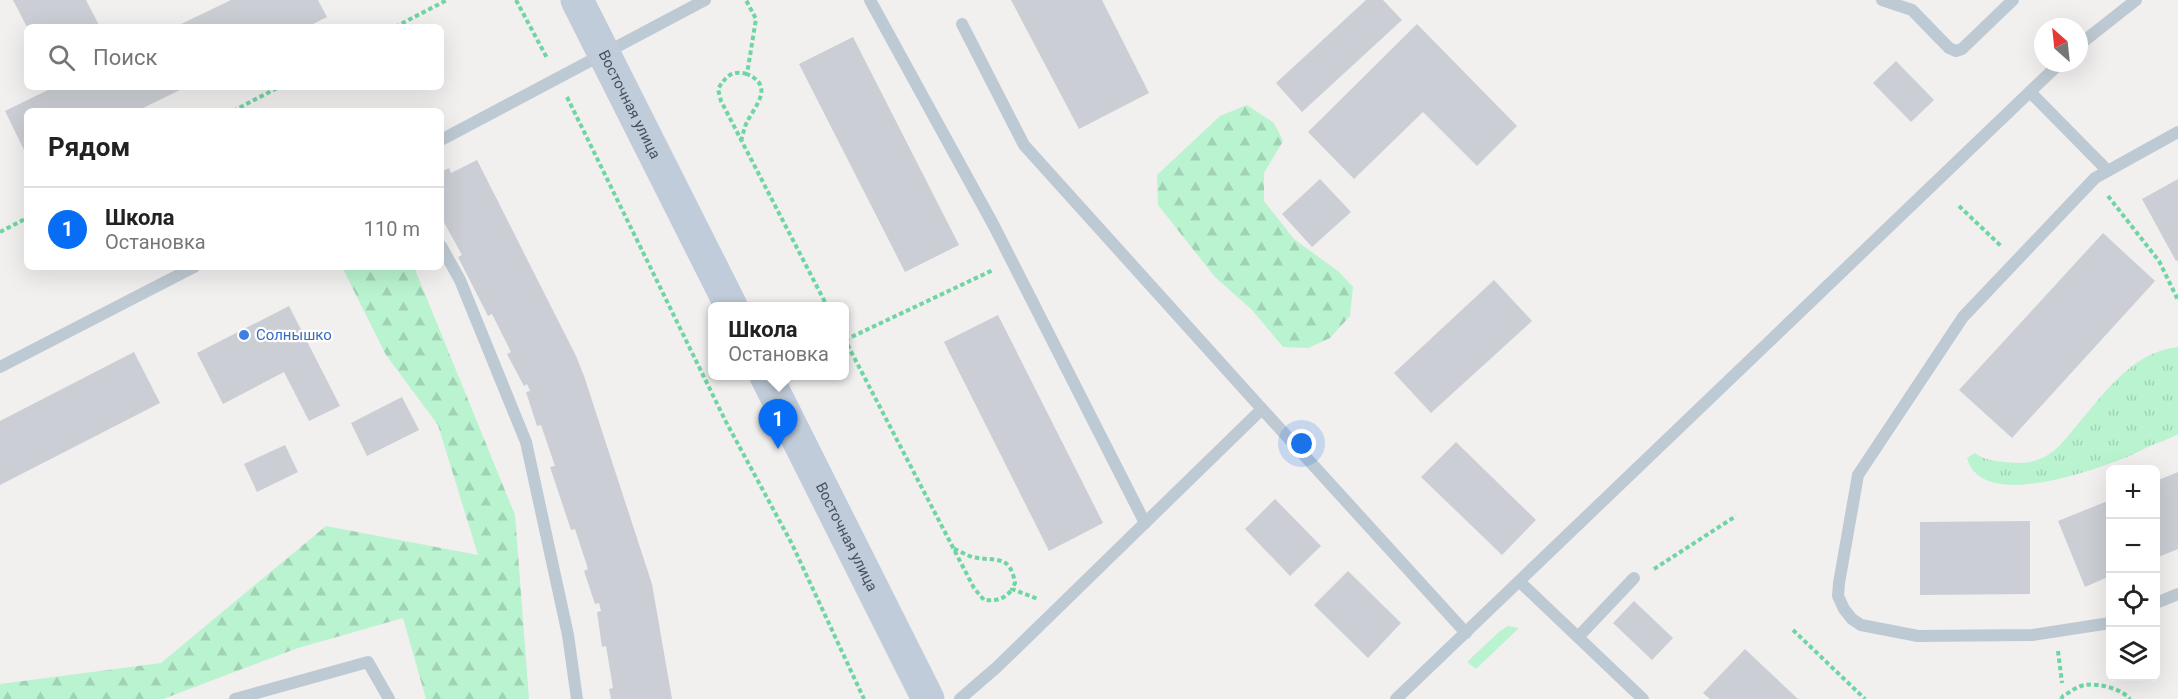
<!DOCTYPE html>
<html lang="ru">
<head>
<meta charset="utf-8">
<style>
	body { margin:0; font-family:Roboto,sans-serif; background:#f6f6f6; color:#222 }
	.controls { position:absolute; right:18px; bottom:18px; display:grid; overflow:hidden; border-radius:9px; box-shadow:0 6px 24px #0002 }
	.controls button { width:54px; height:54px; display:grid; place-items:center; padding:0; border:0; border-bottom:2px solid #e0e0e0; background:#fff; color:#222; font:30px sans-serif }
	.compass { position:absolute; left:2034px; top:18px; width:54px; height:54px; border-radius:50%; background:#fff; box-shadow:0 6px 24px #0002; rotate:333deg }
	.you { position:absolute; left:1302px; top:444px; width:21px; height:21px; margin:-15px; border:4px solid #fff; border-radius:50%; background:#1a73e8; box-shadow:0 0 0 9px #1a73e833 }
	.badge { display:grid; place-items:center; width:39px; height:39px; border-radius:50%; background:#076df4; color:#fff; font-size:20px; font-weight:700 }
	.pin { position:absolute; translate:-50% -50px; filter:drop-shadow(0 2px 3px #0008) }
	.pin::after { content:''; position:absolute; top:32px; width:21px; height:18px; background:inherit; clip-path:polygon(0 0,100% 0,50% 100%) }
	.popup { position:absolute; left:708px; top:302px; width:141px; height:78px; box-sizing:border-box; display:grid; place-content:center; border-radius:9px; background:#fff; filter:drop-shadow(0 2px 4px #0005); font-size:20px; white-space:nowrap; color:#767676 }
	.popup b { font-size:22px; color:#222 }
	.popup::after { content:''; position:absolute; left:50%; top:100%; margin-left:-12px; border:12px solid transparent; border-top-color:#fff }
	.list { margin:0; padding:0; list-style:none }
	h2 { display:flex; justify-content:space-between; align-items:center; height:78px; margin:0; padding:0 24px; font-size:26px }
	h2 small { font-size:20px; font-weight:400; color:#767676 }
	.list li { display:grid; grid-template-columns:39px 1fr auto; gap:18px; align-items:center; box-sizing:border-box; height:84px; padding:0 24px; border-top:2px solid #e0e0e0 }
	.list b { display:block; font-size:22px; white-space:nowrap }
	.list p { margin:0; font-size:20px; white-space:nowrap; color:#767676 }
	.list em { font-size:20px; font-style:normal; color:#767676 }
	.icon { flex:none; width:33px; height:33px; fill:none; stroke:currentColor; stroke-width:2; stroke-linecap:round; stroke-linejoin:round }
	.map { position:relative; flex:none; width:2178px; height:699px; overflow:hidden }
	.search { position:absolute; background:#fff; box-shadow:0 6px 24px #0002; left:24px; top:24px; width:420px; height:66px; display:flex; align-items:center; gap:15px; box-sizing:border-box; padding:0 21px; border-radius:9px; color:#767676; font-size:22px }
	.panel { position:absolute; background:#fff; box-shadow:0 6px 24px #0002; left:24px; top:108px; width:420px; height:162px; border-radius:9px }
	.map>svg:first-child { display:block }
</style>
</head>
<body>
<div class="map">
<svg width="2178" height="699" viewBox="0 0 2178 699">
	<defs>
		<pattern id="forest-firs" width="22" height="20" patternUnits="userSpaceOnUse" patternTransform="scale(1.5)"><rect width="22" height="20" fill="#baf3d0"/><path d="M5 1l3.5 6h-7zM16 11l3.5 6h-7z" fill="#a1d2b5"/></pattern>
		<pattern id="park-tufts" width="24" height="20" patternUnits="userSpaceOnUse" patternTransform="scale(1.5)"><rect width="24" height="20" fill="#baf3d0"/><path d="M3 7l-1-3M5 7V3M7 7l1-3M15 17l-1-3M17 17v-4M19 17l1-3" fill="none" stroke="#a1d2b5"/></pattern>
	</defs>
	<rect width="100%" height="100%" fill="#f2efef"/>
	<polygon fill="#baf3d0" points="1508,626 1519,628 1476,669 1467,662 1500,631"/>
	<g fill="url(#forest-firs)">
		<polygon points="1247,105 1274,123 1283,141 1264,173 1264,201 1294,239 1339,272 1353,287 1350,316 1330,338 1308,348 1283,347 1252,310 1215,277 1158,205 1157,175 1220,116"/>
		<polygon points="342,267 414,267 515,515 529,699 426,699 403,618 298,648 163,699 0,699 0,684 161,663 326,526 478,555 438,425 386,355"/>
	</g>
	<path fill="url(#park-tufts)" d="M 2178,347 L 2178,434 C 2168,440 2158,442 2148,447 C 2141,450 2135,454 2127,457 C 2093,470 1982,512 1967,458 L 1975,453 C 1984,460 1994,461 2005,462 C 2016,463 2027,464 2037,460 C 2053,455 2062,443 2072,431 C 2102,397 2130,352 2178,347 Z"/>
	<g fill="#cbced4">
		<polygon points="13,0 86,0 100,27 27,27"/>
		<polygon points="231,0 318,0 327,17 307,27 175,27"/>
		<polygon points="1011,0 1102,0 1149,93 1079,129"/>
		<polygon points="1366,0 1383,0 1402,20 1302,112 1276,83"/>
		<polygon points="1417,24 1517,126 1477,166 1423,112 1354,179 1308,132"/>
		<polygon points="853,37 959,245 905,272 799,64"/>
		<polygon points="1896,61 1934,100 1911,122 1873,83"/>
		<polygon points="54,87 186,87 137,111 27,111 27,156 5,111"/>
		<polygon points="477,160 576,356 584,376 652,584 672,699 611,699 609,689 613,688 606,646 602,647 597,612 601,611 599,603 595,604 584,571 588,569 575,529 571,530 550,467 555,466 541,425 537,426 526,392 530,391 527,384 524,386 507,354 511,352 492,314 488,316 458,257 462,255 441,217 441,172 449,168 451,173"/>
		<polygon points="1320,179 1351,212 1312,247 1282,214"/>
		<polygon points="2178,179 2178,260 2176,261 2142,199"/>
		<polygon points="2103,233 2155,281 2012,438 1959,390"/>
		<polygon points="1494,280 1532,321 1431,413 1394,373"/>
		<polygon points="289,306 340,406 309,421 284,372 223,404 197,353"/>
		<polygon points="998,315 1103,523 1049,551 944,342"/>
		<polygon points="134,352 160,403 0,485 0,421"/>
		<polygon points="402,397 419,430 367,456 351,423"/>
		<polygon points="1456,442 1536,520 1502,555 1421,477"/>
		<polygon points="285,445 298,472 257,492 244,464"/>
		<polygon points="2178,472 2178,549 2156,558 2156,481"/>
		<polygon points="1275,499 1321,546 1290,576 1245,529"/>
		<polygon points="2110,500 2110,576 2085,587 2058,521"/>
		<polygon points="2030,521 2030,594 1920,595 1920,522"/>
		<polygon points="1348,571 1401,623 1368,658 1314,605"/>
		<polygon points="1634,601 1673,638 1652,660 1613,623"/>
		<polygon points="1745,649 1798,699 1710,699 1703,693"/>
	</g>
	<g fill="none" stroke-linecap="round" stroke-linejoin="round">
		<g stroke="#6ed5a3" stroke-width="4" stroke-dasharray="4.5 3" stroke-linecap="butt">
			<polyline points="516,0 547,58"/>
			<polyline points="395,27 447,0"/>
			<path d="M 747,74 C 732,70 726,76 718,89 L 721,101 L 827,306"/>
			<polyline points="567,97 725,420 792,544 864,699"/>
			<polyline points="233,111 279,87"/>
			<path d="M 741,141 C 743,135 744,128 747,122 C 755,106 775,86 747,74 L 756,19 L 746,0"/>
			<polyline points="2108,196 2159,261 2178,300"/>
			<polyline points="1959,206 2002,247"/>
			<polyline points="0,232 27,218"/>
			<path d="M 844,338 L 974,588 L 984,600 C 995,601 1005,600 1012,589"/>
			<polyline points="845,340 993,270"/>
			<path d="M 954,549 C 960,551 966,555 972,557 C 995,562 1010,553 1015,583 L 1012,589 L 1038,599"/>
			<polyline points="1654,569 1736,516"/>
			<polyline points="1793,630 1865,699"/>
			<polyline points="2058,651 2062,683"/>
			<path d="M 2061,699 L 2063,696 C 2069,693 2077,686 2085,685 C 2099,683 2120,688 2130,699"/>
		</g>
		<g stroke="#becad3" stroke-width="12">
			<polyline points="870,0 994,226 1145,523"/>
			<polyline points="1882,0 1912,10 1949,48 1956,51 1962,49 2013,0"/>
			<polyline points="962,24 1024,145 1262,409"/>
			<polyline points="2079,45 2136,0"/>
			<polyline points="2030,92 2107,170"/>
			<polyline points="441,140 705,0"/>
			<polyline points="441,246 460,280 526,442 568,635 577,699"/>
			<polyline points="0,367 194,267"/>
			<polyline points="1520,582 1643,699"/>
			<polyline points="2156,603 2178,594"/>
			<polyline points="2110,623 2032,635 1918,636 1861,625 1852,619 1844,609 1838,596 1839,583 1858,475 1963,317 2095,178 2178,132"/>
			<polyline points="1578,637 1634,578"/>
			<polyline points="235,699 368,662 389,699"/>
			<polyline points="960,699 997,667 1262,409 1466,633"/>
			<polyline points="1396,699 2060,63"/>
		</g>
		<g stroke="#c0ccda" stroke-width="33">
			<path id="s1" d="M 577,0 L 731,306"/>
			<path id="s2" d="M 766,376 L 928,699"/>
		</g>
	</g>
	<circle fill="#3f7fe0" stroke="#fff" stroke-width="2" cx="244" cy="335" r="6"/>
	<g text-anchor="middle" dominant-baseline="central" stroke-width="4.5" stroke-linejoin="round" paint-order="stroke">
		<g font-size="15" fill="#45535f" stroke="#fff">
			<text stroke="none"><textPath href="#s1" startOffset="117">Восточная улица</textPath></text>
			<text stroke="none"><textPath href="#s2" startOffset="180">Восточная улица</textPath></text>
		</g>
		<g font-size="15" fill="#366cbe" stroke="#fff" text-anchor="start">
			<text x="256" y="335">Солнышко</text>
		</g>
	</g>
</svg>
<div class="controls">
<button>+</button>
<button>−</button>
<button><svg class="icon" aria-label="locate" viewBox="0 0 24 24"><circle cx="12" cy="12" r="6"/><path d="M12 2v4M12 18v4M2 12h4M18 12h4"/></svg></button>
<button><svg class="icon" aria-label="layers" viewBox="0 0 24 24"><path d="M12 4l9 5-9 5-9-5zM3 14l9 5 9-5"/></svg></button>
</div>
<svg class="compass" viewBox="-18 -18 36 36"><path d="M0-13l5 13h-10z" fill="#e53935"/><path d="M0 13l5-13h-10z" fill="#767676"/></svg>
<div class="you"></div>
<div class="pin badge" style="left:778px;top:449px">1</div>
<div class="popup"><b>Школа</b>Остановка</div>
<div class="search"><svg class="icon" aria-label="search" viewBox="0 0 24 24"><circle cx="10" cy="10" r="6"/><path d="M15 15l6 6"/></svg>Поиск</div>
<section class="panel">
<h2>Рядом<small></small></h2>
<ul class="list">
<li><span class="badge">1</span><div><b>Школа</b><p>Остановка</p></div><em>110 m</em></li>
</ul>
</section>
</div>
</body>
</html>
